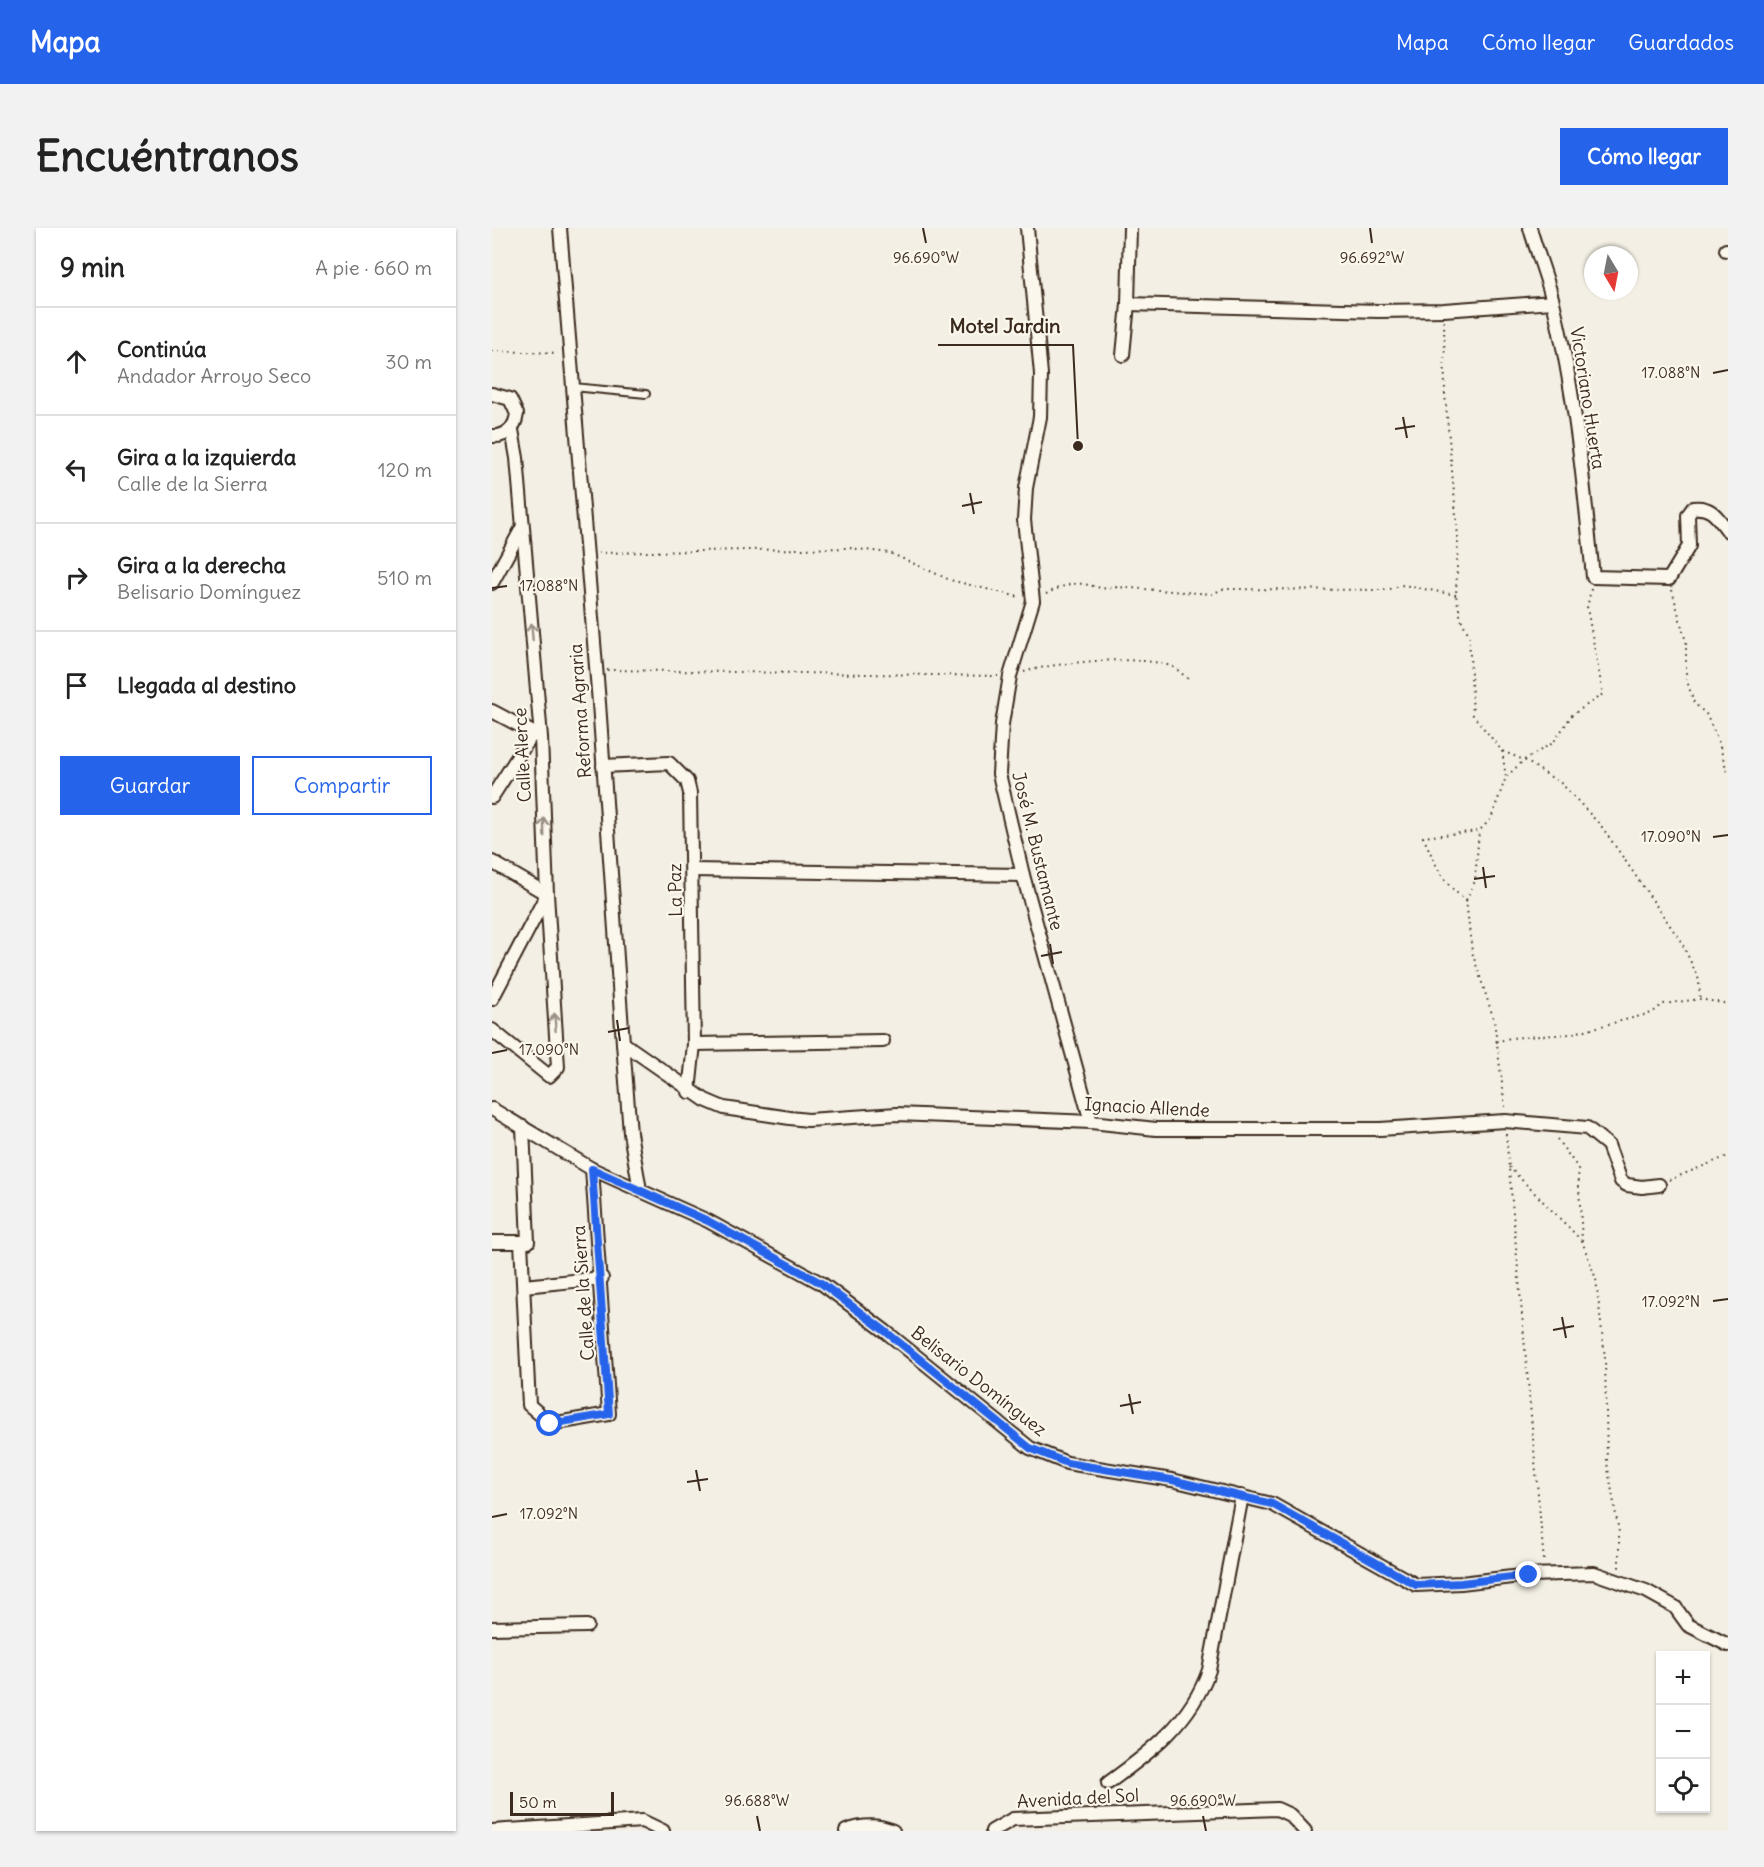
<!DOCTYPE html>
<html lang="es">
<head>
<meta charset="utf-8">
<style>
	body { margin:0; font-family:Delius,sans-serif; background:#f2f2f2; color:#222 }
	.controls { position:absolute; right:18px; bottom:18px; display:grid; overflow:hidden; border-radius:0px; box-shadow:0 2px 4px #0004 }
	.controls button { width:54px; height:54px; display:grid; place-items:center; padding:0; border:0; border-bottom:2px solid #e0e0e0; background:#fff; color:#222; font:30px sans-serif }
	.compass { position:absolute; left:1092px; top:18px; width:54px; height:54px; border-radius:50%; background:#fff; box-shadow:0 2px 4px #0004; rotate:170deg }
	.scale { position:absolute; left:18px; bottom:15px; width:104px; box-sizing:border-box; padding-left:6px; border:3px solid #3b2a1e; border-top:0; font-size:16px; line-height:21px; white-space:nowrap; color:#3b2a1e; -webkit-text-stroke:4px #fbf7ec; paint-order:stroke }
	.stop { position:absolute; width:18px; height:18px; margin:-14px; border:4px solid #2563eb; border-radius:50%; background:#fff }
	.stop.end { background:#2563eb; border-color:#fff; box-shadow:0 2px 6px #0008 }
	.list { margin:0; padding:0; list-style:none }
	h2 { display:flex; justify-content:space-between; align-items:center; height:78px; margin:0; padding:0 24px; font-size:26px }
	h2 small { font-size:20px; font-weight:400; color:#767676 }
	.list li { display:grid; grid-template-columns:39px 1fr auto; gap:18px; align-items:center; box-sizing:border-box; height:108px; padding:0 24px; border-top:2px solid #e0e0e0 }
	.list b { display:block; font-size:22px; white-space:nowrap }
	.list p { margin:0; font-size:20px; white-space:nowrap; color:#767676 }
	.list em { font-size:20px; font-style:normal; color:#767676 }
	.actions { display:flex; gap:12px; padding:18px 24px }
	.actions a { flex:1; padding:14px 0; border:2px solid #2563eb; border-radius:0px; text-align:center; font-size:21px; color:#2563eb }
	.actions .main { background:#2563eb; color:#fff }
	.icon { flex:none; width:33px; height:33px; fill:none; stroke:currentColor; stroke-width:2; stroke-linecap:round; stroke-linejoin:round }
	.map { position:relative; flex:none; width:1236px; height:1603px; overflow:hidden; border-radius:0px }
	header { display:flex; align-items:center; gap:36px; box-sizing:border-box; height:84px; padding:0 30px; background:#2563eb; color:#fff }
	header strong { font-size:28px }
	nav { display:flex; gap:33px; margin-inline-start:auto; font-size:21px }
	.intro { display:flex; align-items:center; justify-content:space-between; box-sizing:border-box; height:144px; padding:0 36px }
	h1 { margin:0; font-size:42px }
	.button { padding:15px 27px; border-radius:0px; background:#2563eb; color:#fff; font-size:21px; font-weight:700 }
	main { display:flex; gap:36px; padding:0 36px }
	aside { flex:1; background:#fff; border-radius:0px; box-shadow:0 2px 4px #0004 }
	.map>svg:first-child { display:block }
</style>
</head>
<body>
<header>
<strong>Mapa</strong>
<nav><a>Mapa</a><a>Cómo llegar</a><a>Guardados</a></nav>
</header>
<div class="intro"><h1>Encuéntranos</h1><a class="button">Cómo llegar</a></div>
<main>
<aside>
<h2>9 min<small>A pie · 660 m</small></h2>
<ul class="list">
<li><svg class="icon" aria-label="ahead" viewBox="0 0 24 24"><path d="M12 20V5M6 11l6-6 6 6"/></svg><div><b>Continúa</b><p>Andador Arroyo Seco</p></div><em>30 m</em></li>
<li><svg class="icon" aria-label="left" viewBox="0 0 24 24"><path d="M17 20v-9H6M10 6l-5 5 5 5"/></svg><div><b>Gira a la izquierda</b><p>Calle de la Sierra</p></div><em>120 m</em></li>
<li><svg class="icon" aria-label="right" viewBox="0 0 24 24"><path d="M7 20v-9h11M14 6l5 5-5 5"/></svg><div><b>Gira a la derecha</b><p>Belisario Domínguez</p></div><em>510 m</em></li>
<li><svg class="icon" aria-label="arrive" viewBox="0 0 24 24"><path d="M6 21V4h12l-3 4 3 4H6"/></svg><div><b>Llegada al destino</b></div></li>
</ul>
<div class="actions"><a class="main">Guardar</a><a>Compartir</a></div>
</aside>
<div class="map">
<svg width="1236" height="1603" viewBox="0 0 1236 1603">
	<rect width="100%" height="100%" fill="#f3efe4"/>
	<filter id="ink" filterUnits="userSpaceOnUse"><feTurbulence type="fractalNoise" baseFrequency=".0167" numOctaves="2"/><feDisplacementMap in="SourceGraphic" scale="12" xChannelSelector="R" yChannelSelector="G"/><feConvolveMatrix kernelMatrix="1 2 1 2 8 2 1 2 1" color-interpolation-filters="sRGB"/></filter>
	<g filter="url(#ink)">
		<g fill="none" stroke-linecap="round" stroke-linejoin="round">
			<g stroke="#3b2a1e" stroke-width="10">
				<polyline id="lane" points="81,159 154,166"/>
			</g>
			<g stroke="#3b2a1e" stroke-width="16">
				<g id="street">
					<polyline points="68,0 107,475 131,815 138,905 148,962"/>
					<polyline points="535,0 549,146 548,189 534,260 532,292 541,373 518,448 510,496 507,546 531,647 599,894"/>
					<path d="M 1038,0 C 1045,25 1055,49 1061,74 C 1083,164 1092,257 1101,349 L 1177,351 L 1197,318 L 1196,287 L 1201,280 C 1220,278 1225,289 1236,303"/>
					<polyline points="1234,22 1236,22"/>
					<polyline points="636,76 886,83 952,82 1061,74"/>
					<polyline points="631,127 636,76 638,0"/>
					<path d="M 0,166 L 18,171 L 25,186 C 23,200 15,209 0,208"/>
					<polyline points="0,355 30,300"/>
					<polyline points="0,483 47,508"/>
					<polyline points="111,538 177,535 195,553 198,565 202,816 197,864"/>
					<polyline points="0,569 41,505"/>
					<polyline points="0,634 55,666 0,771"/>
					<polyline points="200,642 531,647"/>
					<polyline points="0,802 57,848 66,839 55,666 49,509 25,230 20,202"/>
					<polyline points="131,815 213,872 232,880 298,890 316,892 405,886 599,894 664,901 888,901 1013,893 1095,900 1116,917 1129,953 1135,957 1150,959 1167,957"/>
					<polyline points="202,816 391,813"/>
					<polyline points="0,881 100,941 216,993 329,1055 393,1103 538,1220 575,1235 680,1252 780,1276 924,1357 969,1355 1037,1347 1102,1345 1154,1363 1183,1379 1196,1397 1236,1417"/>
					<polyline points="31,899 36,1014 29,1014 37,1177 59,1196 117,1186 100,941"/>
					<polyline points="0,1014 29,1014"/>
					<polyline points="32,1058 110,1050"/>
					<polyline points="0,1400 95,1398"/>
					<path d="M 616,1555 C 659,1524 699,1494 717,1442 L 750,1268"/>
					<polyline points="0,1603 150,1593 171,1603"/>
					<path d="M 354,1603 C 370,1597 385,1596 401,1603"/>
					<polyline points="500,1603 521,1591 785,1581 798,1587 813,1603"/>
				</g>
			</g>
			<g stroke="#3b2a1e" stroke-width="2" stroke-dasharray="1.5 4.5" stroke-linecap="butt">
				<polyline points="952,93 953,166 966,309 964,367 969,391 977,407 981,487 1010,523 1032,532 1070,556 1110,599 1190,715 1207,752 1208,771"/>
				<polyline points="0,123 66,125"/>
				<polyline points="106,325 357,320 398,325 458,352 527,369"/>
				<polyline points="1180,362 1194,414 1194,450 1202,475 1214,486 1226,512 1236,547"/>
				<path d="M 554,366 C 566,360 578,354 591,356 C 605,358 611,363 625,359 L 720,366 L 731,361 L 895,362 L 911,357 L 964,367"/>
				<polyline points="115,442 506,448"/>
				<path d="M 532,444 C 562,434 652,426 681,439 C 687,442 693,449 699,453"/>
				<polyline points="1010,523 1014,549"/>
				<polyline points="974,672 983,653 987,603"/>
				<polyline points="1004,814 1018,810 1078,806 1160,785 1171,776 1208,771 1236,776"/>
				<path d="M 1013,879 L 1002,792 L 980,724 L 974,672 C 947,653 945,637 931,609 L 987,603 L 999,591 L 1014,549 L 1032,532 L 1061,515 L 1080,487 L 1111,466 L 1095,380 L 1099,361"/>
				<polyline points="1014,906 1052,1334"/>
				<polyline points="1065,911 1086,940 1090,1013 1104,1051 1113,1130 1115,1235 1127,1304 1127,1341"/>
				<polyline points="1017,939 1089,1012"/>
				<polyline points="1177,952 1236,928"/>
			</g>
			<use href="#lane" stroke="#fbf7ec" stroke-width="6"/>
			<use href="#street" stroke="#fbf7ec" stroke-width="12"/>
		</g>
		<defs><path id="oneway-shaft" d="M-6 0H5M1.5-3L5.5 0L1.5 3" fill="none" stroke-width="1.6" stroke-linecap="round" stroke-linejoin="round" transform="scale(1.5)"/></defs>
		<g stroke="#9b9085">
			<use href="#oneway-shaft" transform="translate(40 404) rotate(-95)"/>
			<use href="#oneway-shaft" transform="translate(52 599) rotate(-92)"/>
			<use href="#oneway-shaft" transform="translate(63 794) rotate(-94)"/>
		</g>
	</g>
	<g fill="none" stroke-linecap="round" stroke-linejoin="round" filter="url(#ink)">
		<polyline stroke="#2563eb" stroke-width="8" points="58,1196 117,1186 100,941 216,993 329,1055 393,1103 538,1220 575,1235 680,1252 780,1276 924,1357 969,1355 1037,1347"/>
	</g>
	<path fill="none" stroke="#3b2a1e" stroke-width="2" d="M 431,0 L 434,15M 878,0 L 880,15M 1221,145 L 1236,142M 911,189 L 915,210M 903,201 L 923,198M 478,265 L 482,286M 470,278 L 490,274M 0,360 L 15,358M 1221,609 L 1236,607M 991,639 L 994,660M 982,651 L 1003,648M 558,716 L 561,736M 549,728 L 570,724M 125,792 L 128,813M 116,804 L 137,800M 0,825 L 15,822M 1221,1073 L 1236,1071M 1070,1089 L 1074,1110M 1061,1102 L 1082,1098M 637,1166 L 641,1186M 628,1178 L 649,1174M 204,1242 L 208,1263M 195,1254 L 216,1251M 0,1289 L 15,1286M 265,1588 L 268,1603M 711,1588 L 714,1603"/>
	<g text-anchor="middle" dominant-baseline="central" stroke-width="4.5" stroke-linejoin="round" paint-order="stroke">
		<g font-size="18" fill="#3b2a1e" stroke="#fbf7ec">
			<text transform="translate(1096 170) rotate(81)">Victoriano Huerta</text>
			<text transform="translate(88 483) rotate(-94)">Reforma Agraria</text>
			<text transform="translate(30 527) rotate(-93)">Calle Alerce</text>
			<text transform="translate(546 623) rotate(76)">José M. Bustamante</text>
			<text transform="translate(183 662) rotate(-91)">La Paz</text>
			<text transform="translate(655 879) rotate(3)">Ignacio Allende</text>
			<text transform="translate(91 1065) rotate(-94)">Calle de la Sierra</text>
			<text transform="translate(487 1153) rotate(38)">Belisario Domínguez</text>
			<text transform="translate(586 1570) rotate(-3)">Avenida del Sol</text>
		</g>
	</g>
	<g font-size="15" text-anchor="middle" fill="#3b2a1e" stroke="#fbf7ec" stroke-width="4.5" stroke-linejoin="round" paint-order="stroke">
		<text x="434" y="35">96.690°W</text>
		<text x="880" y="35">96.692°W</text>
		<text x="1179" y="150">17.088°N</text>
		<text x="57" y="363">17.088°N</text>
		<text x="1179" y="614">17.090°N</text>
		<text x="57" y="827">17.090°N</text>
		<text x="1179" y="1079">17.092°N</text>
		<text x="57" y="1291">17.092°N</text>
		<text x="265" y="1578">96.688°W</text>
		<text x="711" y="1578">96.690°W</text>
	</g>
	<path fill="none" stroke="#3b2a1e" stroke-width="2" d="M586 218L581 117H446"/>
	<circle fill="#3b2a1e" stroke="#fbf7ec" stroke-width="2" cx="586" cy="218" r="6"/>
	<g font-size="20" text-anchor="middle" font-weight="bold" fill="#3b2a1e" stroke="#fbf7ec" stroke-width="4.5" stroke-linejoin="round" paint-order="stroke">
		<text x="513" y="105">Motel Jardin</text>
	</g>
</svg>
<div class="controls">
<button>+</button>
<button>−</button>
<button><svg class="icon" aria-label="locate" viewBox="0 0 24 24"><circle cx="12" cy="12" r="6"/><path d="M12 2v4M12 18v4M2 12h4M18 12h4"/></svg></button>
</div>
<svg class="compass" viewBox="-18 -18 36 36"><path d="M0-13l5 13h-10z" fill="#e53935"/><path d="M0 13l5-13h-10z" fill="#767676"/></svg>
<div class="scale">50 m</div>
<div class="stop" style="left:58px;top:1196px"></div>
<div class="stop end" style="left:1037px;top:1347px"></div>
</div>
</main>
</body>
</html>
